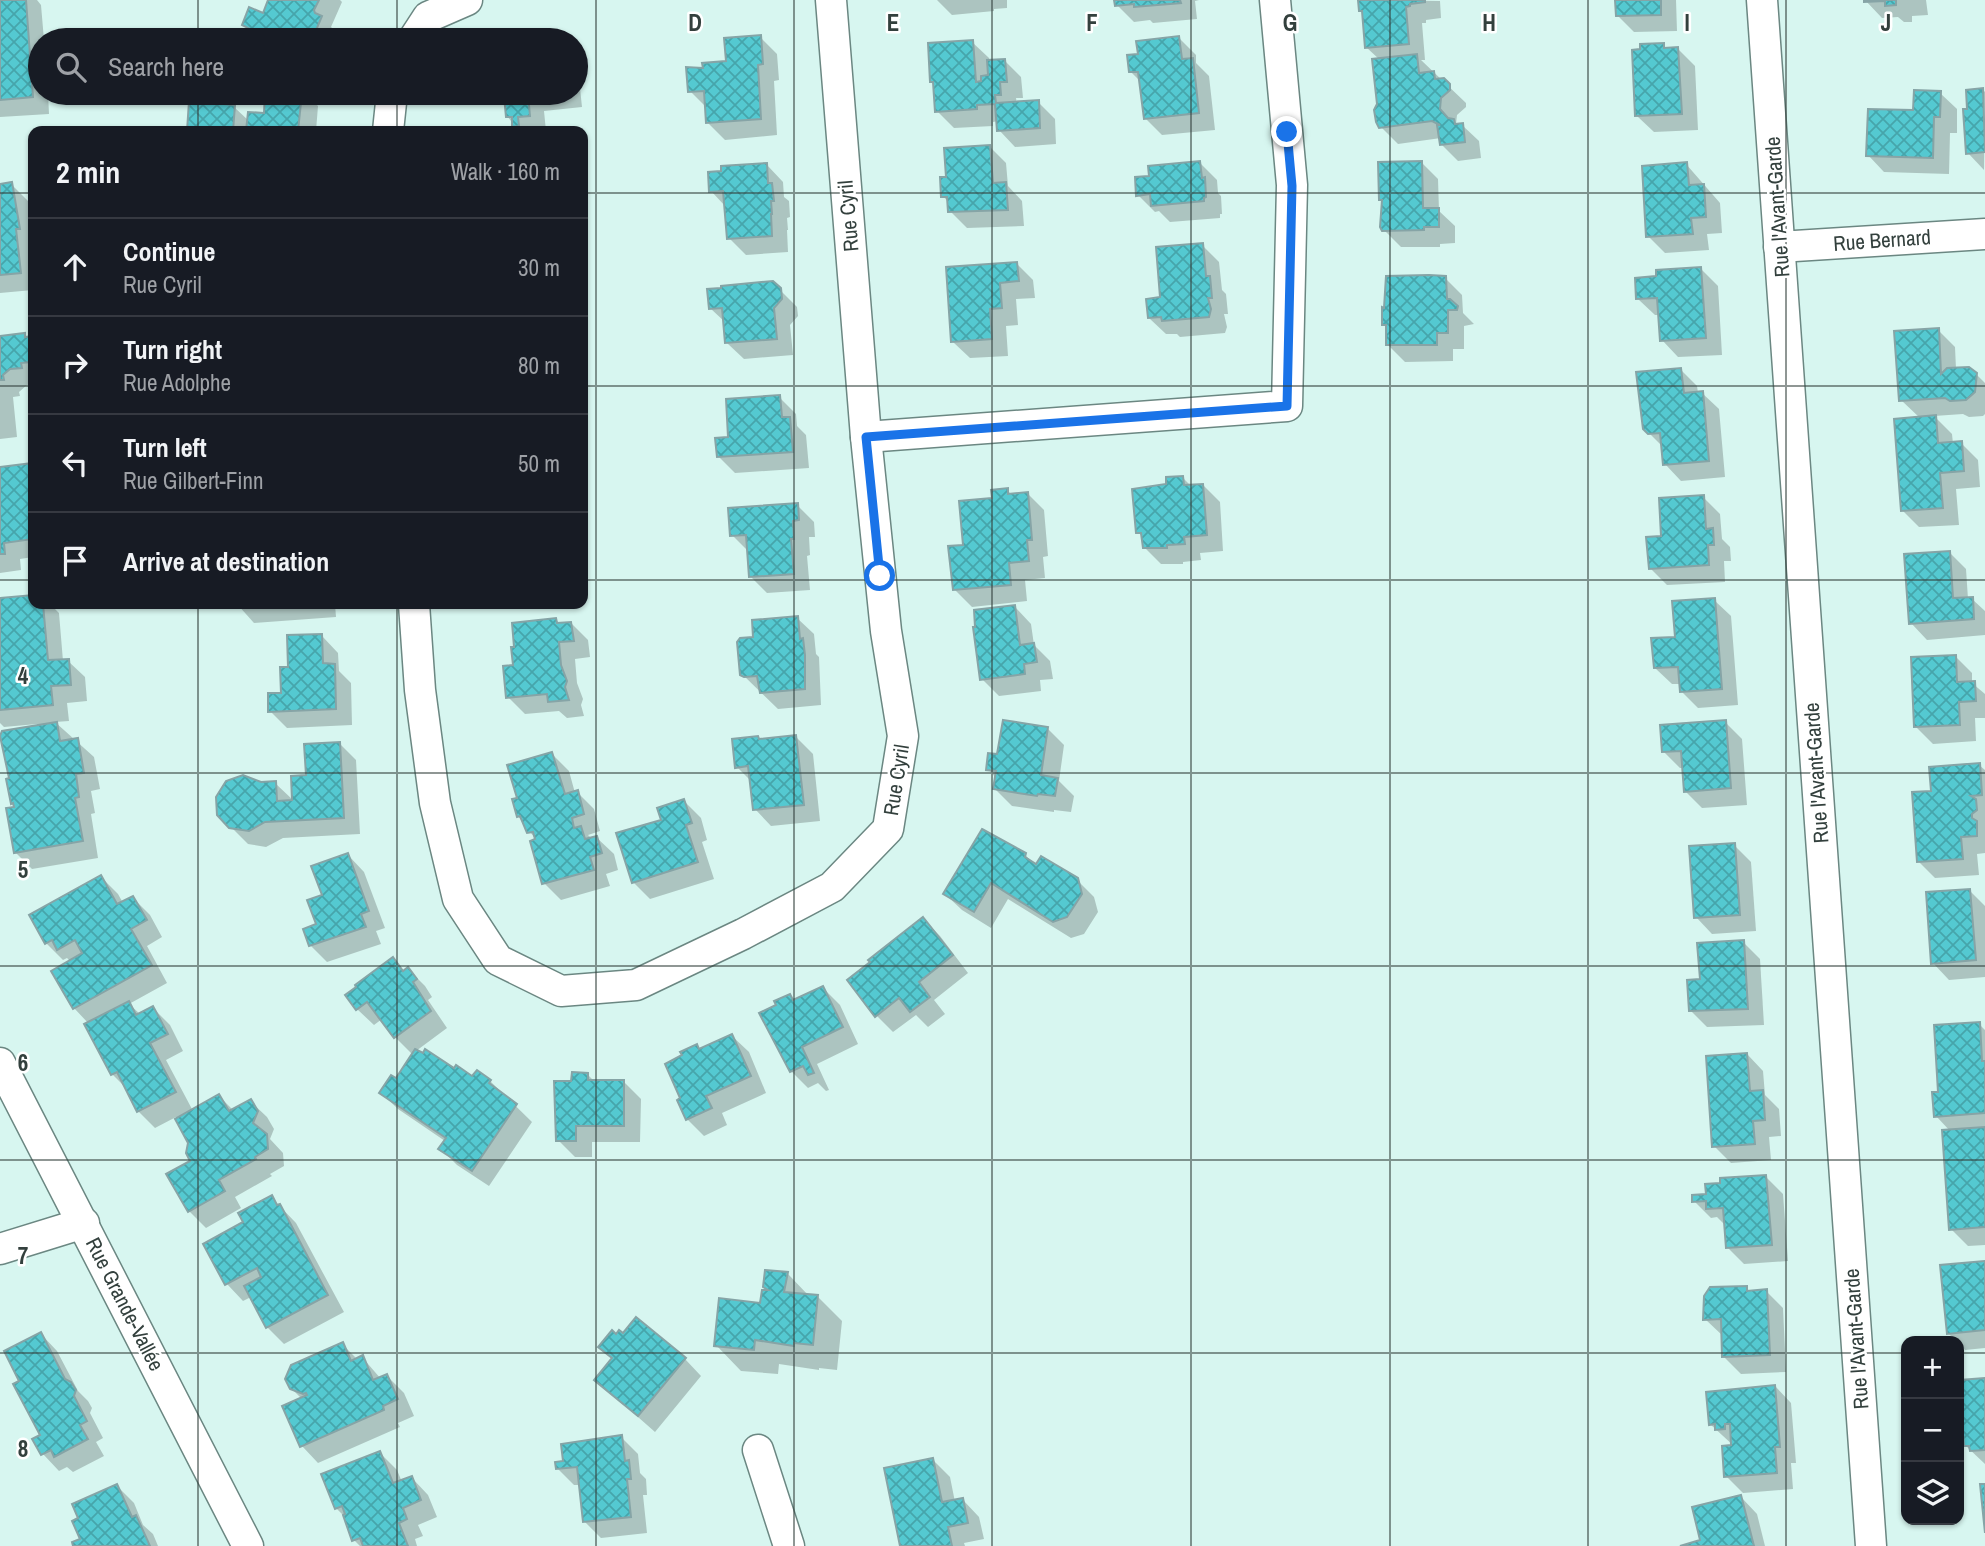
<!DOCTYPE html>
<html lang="en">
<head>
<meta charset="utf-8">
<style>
	body { margin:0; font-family:"Archivo Narrow",sans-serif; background:#242831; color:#f1f3f6 }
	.controls { position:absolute; right:21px; bottom:21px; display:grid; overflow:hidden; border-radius:14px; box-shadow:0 2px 5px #0004 }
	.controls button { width:63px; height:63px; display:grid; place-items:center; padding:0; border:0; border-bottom:2px solid #363941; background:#171b24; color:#f1f3f6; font:35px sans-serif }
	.stop { position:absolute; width:21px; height:21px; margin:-16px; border:5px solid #1a73e8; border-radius:50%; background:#fff }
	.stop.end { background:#1a73e8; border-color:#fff; box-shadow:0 2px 7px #0008 }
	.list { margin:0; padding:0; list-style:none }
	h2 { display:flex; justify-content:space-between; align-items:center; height:91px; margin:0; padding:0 28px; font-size:30px }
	h2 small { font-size:23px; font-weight:400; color:#9ea1a6 }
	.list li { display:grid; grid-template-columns:46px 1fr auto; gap:21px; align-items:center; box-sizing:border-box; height:98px; padding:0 28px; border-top:2px solid #363941 }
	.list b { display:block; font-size:26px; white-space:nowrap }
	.list p { margin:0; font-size:23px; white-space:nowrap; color:#9ea1a6 }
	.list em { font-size:23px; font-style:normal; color:#9ea1a6 }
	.icon { flex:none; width:38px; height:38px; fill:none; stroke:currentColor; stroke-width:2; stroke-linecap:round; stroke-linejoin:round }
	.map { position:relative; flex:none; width:1985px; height:1546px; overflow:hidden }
	.search { position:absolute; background:#171b24; box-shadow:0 2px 5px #0004; left:28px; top:28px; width:560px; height:77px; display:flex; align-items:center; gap:18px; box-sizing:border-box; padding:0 24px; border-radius:38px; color:#9ea1a6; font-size:26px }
	.panel { position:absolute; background:#171b24; box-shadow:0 2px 5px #0004; left:28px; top:126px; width:560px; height:483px; border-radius:14px }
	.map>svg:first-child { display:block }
</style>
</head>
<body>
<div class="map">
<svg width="1985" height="1546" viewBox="0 0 1985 1546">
	<defs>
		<pattern id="building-cross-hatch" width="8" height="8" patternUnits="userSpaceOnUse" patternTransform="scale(1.75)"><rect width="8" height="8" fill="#54c9d1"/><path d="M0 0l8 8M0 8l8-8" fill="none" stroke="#46a5ab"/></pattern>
	</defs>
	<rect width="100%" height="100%" fill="#d7f6f0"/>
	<g fill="#0003">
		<polygon points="0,0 37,0 41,5 44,40 40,40 40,93 48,93 49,114 0,117"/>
		<polygon points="270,0 340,0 342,2 331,27 338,34 336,40 260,40 244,24 264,15"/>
		<polygon points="937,0 1007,0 1007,8 994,9 994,11 952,15"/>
		<polygon points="1116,0 1199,0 1195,1 1197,19 1153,23 1150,20 1134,22 1117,5"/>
		<polygon points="1360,0 1440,1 1441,18 1426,20 1426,23 1422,23 1425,60 1421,60 1466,103 1466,107 1457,115 1456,124 1462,125 1479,141 1481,158 1458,161 1441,144 1441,138 1398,144 1381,127 1380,60 1366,47 1364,14 1361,10"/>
		<polygon points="1617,0 1676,0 1677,31 1634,32 1618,16"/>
		<polygon points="1865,0 1926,0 1928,15 1912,16 1912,22 1904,22 1898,17 1882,18"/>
		<polygon points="760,37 777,54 779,80 774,81 777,135 725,140 708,123 707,108 690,91 704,69 728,63"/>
		<polygon points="1179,38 1196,55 1196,63 1209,76 1215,130 1162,135 1145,118 1141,82 1131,72 1139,55"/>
		<polygon points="972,42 989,58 989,62 1005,61 1021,77 1023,98 1016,98 1017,104 1038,102 1055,119 1056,144 1015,147 999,130 998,121 993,122 993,126 954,128 937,111 935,84 932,81"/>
		<polygon points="1663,45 1668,50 1678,49 1695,66 1698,130 1654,132 1637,116"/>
		<polygon points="576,67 578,69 582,107 544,111 546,131 519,131 507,116 506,103 498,93 564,93 565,100 568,100 568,93 576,93"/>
		<polygon points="1983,90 1985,92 1984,170 1968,153 1969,110"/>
		<polygon points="267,93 305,93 318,106 316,131 189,131 190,103 234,107 249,121 265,114"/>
		<polygon points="1940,93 1957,109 1957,133 1950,133 1949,174 1884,172 1868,155 1915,112"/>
		<polygon points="989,146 1006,163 1008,186 1022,201 1024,226 967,228 950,211 949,203 943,196 948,178"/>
		<polygon points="1421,162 1438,179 1439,211 1455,226 1455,243 1440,244 1440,247 1401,247 1384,230 1384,202 1381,199"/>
		<polygon points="1200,163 1217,180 1218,193 1221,196 1222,214 1220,214 1220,218 1170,222 1159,211 1155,212 1138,195 1150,178"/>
		<polygon points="1686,164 1720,203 1722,233 1707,234 1709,250 1665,253 1648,236"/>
		<polygon points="767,165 783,182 784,197 789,201 790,217 787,218 788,230 787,230 788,252 746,255 729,238 726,207 711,191"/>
		<polygon points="11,184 28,201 33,233 33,290 0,293 0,185"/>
		<polygon points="1202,245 1219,262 1222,290 1226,294 1228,314 1224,314 1227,327 1225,333 1180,337 1177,334 1166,334 1149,318"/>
		<polygon points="1017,264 1033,280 1035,298 1016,299 1018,325 1006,326 1008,356 970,358 953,342 948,269"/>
		<polygon points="1701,269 1718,286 1722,355 1678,357 1662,340 1660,315 1655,315 1638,299"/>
		<polygon points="1445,278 1462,295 1463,313 1474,324 1464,326 1464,349 1453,349 1453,361 1405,362 1388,345 1388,328 1384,324"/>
		<polygon points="773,283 797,307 798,316 790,325 793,355 744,359 727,343 726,323 710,308"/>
		<polygon points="1938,330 1955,347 1956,369 1976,374 1985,383 1985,414 1983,416 1969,417 1963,414 1934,416 1952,434 1953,444 1961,443 1978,460 1980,487 1956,489 1959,525 1919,527 1902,510 1920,418 1901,400"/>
		<polygon points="24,335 28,339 33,338 33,384 27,385 19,392 20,396 13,397 17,437 0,439 0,337"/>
		<polygon points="1681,370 1697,386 1698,393 1702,393 1719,409 1725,477 1681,481 1665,464 1663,447 1645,429"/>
		<polygon points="779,397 796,414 797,426 806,435 809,468 735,473 718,456 730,438"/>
		<polygon points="33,465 33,557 20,559 21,570 0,573 0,468"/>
		<polygon points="1183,478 1191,486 1203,485 1220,502 1223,551 1200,553 1201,560 1183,562 1183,564 1161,564 1144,547 1144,538 1138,532 1168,485"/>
		<polygon points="1007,490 1012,495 1027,493 1044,510 1048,556 1043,557 1045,578 1025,580 1027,601 972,607 955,590 965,546 993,500"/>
		<polygon points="1703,497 1720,514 1722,539 1730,547 1731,561 1724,561 1725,582 1667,585 1651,569 1663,537"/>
		<polygon points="797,505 814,522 815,537 809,537 810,555 807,556 810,590 767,593 750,576 749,552 732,535"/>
		<polygon points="1949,552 1966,569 1968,599 1972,599 1985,611 1985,635 1927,640 1911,623"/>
		<polygon points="33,597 33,604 50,604 59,613 63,661 68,661 85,677 87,701 67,703 69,721 55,722 94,757 100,789 91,791 95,813 91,814 98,858 32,869 15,852 16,809 12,803 38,727 37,724 4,727 0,723 0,600"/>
		<polygon points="1714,600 1731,616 1738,705 1698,708 1681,691 1681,684 1672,684 1655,668 1677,638"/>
		<polygon points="237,604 335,604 336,617 254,623"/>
		<polygon points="1015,607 1031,624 1034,645 1050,661 1053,679 1040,680 1041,691 999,696 982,679"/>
		<polygon points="797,618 814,634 816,654 819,657 821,705 778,709 742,674 755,638"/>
		<polygon points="556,620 561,625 571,623 588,640 590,657 575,659 577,683 583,699 581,705 584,716 567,718 559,711 525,714 508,697 515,666"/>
		<polygon points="322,636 338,653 339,671 351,683 352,725 287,728 270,711 282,694 290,669"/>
		<polygon points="1955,656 1972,673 1972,683 1985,694 1985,718 1975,718 1976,741 1933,744 1916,727"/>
		<polygon points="1725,722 1742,739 1747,805 1702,808 1685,791 1684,768 1680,768 1663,751"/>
		<polygon points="1047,728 1064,745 1059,781 1074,796 1071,812 1054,810 1054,812 1012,806 995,789 996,778 988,769 998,756"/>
		<polygon points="796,737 813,754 820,821 771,826 755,809 752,782 737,767 760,741"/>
		<polygon points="339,743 356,760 360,834 283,838 266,847 248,844 218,814 260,783 275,783 294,801 308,777"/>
		<polygon points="552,754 569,771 575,793 577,792 594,809 600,831 588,835 592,839 597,838 614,854 618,870 606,874 610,886 561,900 544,883 537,841 518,816 519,799"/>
		<polygon points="1979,765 1985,770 1985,853 1977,854 1979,875 1935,878 1918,861"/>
		<polygon points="684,801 701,818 707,840 702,842 714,879 650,899 633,882 663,821"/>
		<polygon points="1734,845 1751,862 1756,931 1712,934 1696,917"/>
		<polygon points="348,855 364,872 385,928 376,931 381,944 327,962 310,945 318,925 324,896"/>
		<polygon points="1025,855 1037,866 1077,880 1094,897 1098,912 1084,934 1071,938 1008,899 991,928 962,910 945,894"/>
		<polygon points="101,877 118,894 123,903 133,898 150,915 162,937 147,946 167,983 129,1004 140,1014 153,1008 170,1025 183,1051 166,1060 193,1111 219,1096 233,1110 250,1101 267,1117 274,1129 270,1139 283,1153 284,1166 270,1174 272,1176 235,1197 241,1208 206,1228 189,1211 192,1161 190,1143 176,1117 155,1128 138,1111 128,1090 112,1074 89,1024 74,1008 71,962 67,958 63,960 46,943"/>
		<polygon points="1970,891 1985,906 1985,977 1949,980 1933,963"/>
		<polygon points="923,919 940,936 968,973 934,1000 945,1014 928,1027 916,1015 893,1032 877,1016"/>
		<polygon points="1743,942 1760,959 1764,1025 1707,1027 1690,1010 1702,981"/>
		<polygon points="393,959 405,972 408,969 425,986 432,997 428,1000 447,1028 416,1051 473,1079 490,1081 532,1122 489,1186 457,1165 440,1148 445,1141 398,1109 381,1093 396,1081 413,1055 395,1037 382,1019 374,1025 357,1009"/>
		<polygon points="823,988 840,1005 858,1044 817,1064 829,1090 826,1091 818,1083 808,1088 791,1071 778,1005 790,996 795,1001"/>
		<polygon points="1979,1024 1985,1030 1985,1245 1968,1246 1951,1229 1951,1132 1936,1116"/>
		<polygon points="732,1036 749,1052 766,1093 722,1113 727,1125 704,1136 687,1119 700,1050"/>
		<polygon points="1747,1054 1763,1071 1765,1095 1779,1109 1781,1136 1769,1137 1771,1160 1731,1163 1714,1146"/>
		<polygon points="587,1074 595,1082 624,1082 641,1099 640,1142 592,1142 592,1157 575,1157 558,1140 573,1083"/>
		<polygon points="1766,1177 1783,1194 1788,1261 1744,1264 1727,1247 1726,1226 1717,1217 1711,1218 1694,1201"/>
		<polygon points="271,1197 296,1223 344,1312 284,1344 267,1327 251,1297 243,1301 227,1284 245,1223"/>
		<polygon points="1985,1262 1985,1348 1965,1350 1948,1333"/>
		<polygon points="788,1274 809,1296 817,1296 842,1321 837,1370 819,1368 819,1370 779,1364 778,1374 741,1371 716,1345 762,1305 770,1291"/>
		<polygon points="1746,1288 1751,1292 1766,1291 1783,1308 1786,1372 1741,1374 1724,1357 1723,1336 1705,1319"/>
		<polygon points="41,1334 57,1351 78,1391 88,1401 92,1408 90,1413 103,1438 96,1442 104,1456 73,1472 67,1467 59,1471 43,1454 35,1439 42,1436 22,1381"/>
		<polygon points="342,1344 358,1360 362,1357 381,1379 387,1376 404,1393 414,1416 398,1423 400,1427 318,1463 302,1446 284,1407 302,1399 291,1388"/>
		<polygon points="601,1347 685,1359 701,1376 655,1432 596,1380 613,1360"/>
		<polygon points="1985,1380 1985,1464 1966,1446 1964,1429 1959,1423 1959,1409 1963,1409"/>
		<polygon points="1775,1386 1791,1403 1796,1463 1791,1463 1793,1489 1743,1493 1726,1476 1735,1447 1710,1424 1730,1390"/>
		<polygon points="621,1437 638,1454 640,1473 646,1479 647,1495 643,1495 647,1533 601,1538 584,1521 580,1485 574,1485 558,1469 565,1462"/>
		<polygon points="380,1453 397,1470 402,1482 412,1478 428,1495 437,1517 418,1525 423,1536 415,1539 417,1546 360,1546 354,1540 345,1517 336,1508"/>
		<polygon points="933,1460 950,1477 955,1502 963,1500 979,1517 984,1539 964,1543 965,1546 902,1546"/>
		<polygon points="117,1486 134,1503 143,1525 153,1534 158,1546 75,1546 83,1540"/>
		<polygon points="1741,1497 1757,1514 1765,1546 1684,1546 1702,1542"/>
	</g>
	<g fill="url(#building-cross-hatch)" stroke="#86a4a6" stroke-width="2">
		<polygon points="0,0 26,0 33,97 0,100"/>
		<polygon points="268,0 319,0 314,10 315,13 322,16 312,40 272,40 242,25 249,7 263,13"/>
		<polygon points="1114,0 1180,0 1181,3 1134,7 1134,4 1115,6"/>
		<polygon points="1358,0 1425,0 1425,2 1410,4 1410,6 1406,7 1409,44 1365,48 1362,11 1359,11"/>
		<polygon points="1615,0 1661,0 1661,15 1616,16"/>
		<polygon points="1864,0 1896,0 1896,5 1885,6 1885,1 1864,2"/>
		<polygon points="761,35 763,64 758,65 761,119 706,123 704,91 688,92 686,67 703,68 702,63 726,61 724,38"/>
		<polygon points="1179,36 1182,59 1193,58 1199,113 1144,119 1138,72 1129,72 1127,55 1138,54 1136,41"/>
		<polygon points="973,40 976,82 981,81 981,76 988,75 987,60 1005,59 1007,82 1000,82 1001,95 995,95 996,103 1039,100 1040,128 997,131 995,104 977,105 977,109 935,112 933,82 930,82 928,43"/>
		<polygon points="1664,43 1664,48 1678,47 1682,114 1635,116 1632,50 1640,49 1640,44"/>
		<polygon points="1417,54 1419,73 1434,71 1435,79 1444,78 1450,84 1450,90 1441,98 1440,109 1448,118 1454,119 1455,124 1463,123 1465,142 1440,145 1437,125 1440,125 1432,121 1379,128 1376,122 1374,110 1377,104 1372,59"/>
		<polygon points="1983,88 1985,152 1966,154 1963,109 1967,109 1966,90"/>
		<polygon points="1914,90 1941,91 1940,117 1934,117 1933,158 1866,156 1868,109 1913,110"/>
		<polygon points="265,93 302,93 298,131 246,131 248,112 264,113"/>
		<polygon points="497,93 547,93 528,94 530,116 518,117 519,126 512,127 512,117 506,117 504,96 497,97"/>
		<polygon points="189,101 235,105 233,131 187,131"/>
		<polygon points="990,145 993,183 1006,182 1008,210 948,212 947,197 941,197 940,177 946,177 944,148"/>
		<polygon points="1200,161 1202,178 1205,177 1206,197 1204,198 1204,201 1151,206 1150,194 1136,196 1135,177 1149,176 1148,166"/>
		<polygon points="1422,161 1423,208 1439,208 1439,227 1424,227 1424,230 1382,231 1380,227 1382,200 1379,200 1378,162"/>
		<polygon points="1687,162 1689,185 1704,184 1706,217 1691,218 1693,234 1646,237 1642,166"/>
		<polygon points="767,163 768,183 772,183 774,201 771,201 772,214 771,214 772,236 727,239 723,191 709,192 708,172 721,171 721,166"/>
		<polygon points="12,182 20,229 16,229 21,273 0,275 0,184"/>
		<polygon points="1203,243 1206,276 1210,276 1212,298 1208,298 1211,309 1209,317 1162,321 1161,317 1148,318 1146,299 1160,297 1156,247"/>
		<polygon points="1017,262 1019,281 1000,283 1002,308 990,309 992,339 951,342 946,267"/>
		<polygon points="1701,267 1706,338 1660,341 1657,298 1636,299 1635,278 1656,276 1656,270"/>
		<polygon points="1429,275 1446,276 1447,299 1450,299 1458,306 1457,310 1448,310 1448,333 1437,333 1437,345 1386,345 1386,325 1382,325 1382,307 1384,308 1386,276"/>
		<polygon points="773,281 781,288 782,299 774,308 777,339 725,343 722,308 709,309 707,289 721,288 721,286"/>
		<polygon points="1939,328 1941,374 1947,368 1969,367 1977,373 1975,392 1966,400 1950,401 1945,398 1899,401 1894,331"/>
		<polygon points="25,333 25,337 33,336 33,356 30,362 21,363 22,368 10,369 3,375 4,380 0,380 0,336"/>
		<polygon points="1681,368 1684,393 1703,391 1709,461 1663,465 1660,433 1648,434 1643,429 1636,372"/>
		<polygon points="780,395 782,417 790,417 793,452 717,457 715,438 728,437 726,399"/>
		<polygon points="1936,415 1938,443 1962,441 1964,471 1940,473 1943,508 1901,511 1894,419"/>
		<polygon points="33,463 33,539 4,543 5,554 0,554 0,467"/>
		<polygon points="1183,476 1184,485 1203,484 1207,535 1184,537 1185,544 1167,545 1167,548 1143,548 1141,533 1136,533 1132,489 1166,484 1166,477"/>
		<polygon points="1008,488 1008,494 1028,492 1032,540 1027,540 1029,561 1009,563 1011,585 953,590 948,546 963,545 959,501 992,498 991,490"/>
		<polygon points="1704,495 1706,529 1713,528 1714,545 1708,545 1709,565 1649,569 1646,537 1661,536 1659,498"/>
		<polygon points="798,503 799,520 793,521 794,539 791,539 794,574 749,577 746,535 730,536 728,508"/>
		<polygon points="1950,551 1953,598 1973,597 1974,619 1909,624 1904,554"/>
		<polygon points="33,595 33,604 43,604 48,660 69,659 71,685 51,686 53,705 0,710 0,598"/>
		<polygon points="1715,598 1722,689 1680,692 1678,667 1654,668 1651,638 1675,637 1672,601"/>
		<polygon points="1015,605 1020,645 1034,643 1037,662 1024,664 1025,674 980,680 973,627 975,627 974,610"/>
		<polygon points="798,616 800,639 803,638 805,655 805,689 760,693 757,676 744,677 740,675 737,642 740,638 753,637 752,620"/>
		<polygon points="556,618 557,623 571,622 574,641 559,642 561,665 567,681 565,687 569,700 548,702 547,694 506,698 503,666 513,665 511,647 514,647 512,623"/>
		<polygon points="322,634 323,663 335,664 336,709 268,712 268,693 281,693 280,667 288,667 287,635"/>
		<polygon points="1956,655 1957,682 1975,681 1976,701 1959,702 1960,725 1914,727 1911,657"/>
		<polygon points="1003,720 1048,727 1041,775 1058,778 1055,796 1038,794 1037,796 993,789 996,771 986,770 988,753 997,754"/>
		<polygon points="1726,720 1731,788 1684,792 1681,751 1662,752 1660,725"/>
		<polygon points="57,722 60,741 78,738 84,773 76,774 79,797 75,798 83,841 14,853 6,808 14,807 13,803 11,804 6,779 9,778 0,736 2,731"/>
		<polygon points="796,735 804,805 753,810 748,766 735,768 732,739 758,736 759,739"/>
		<polygon points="340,742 344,818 265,822 249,831 229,828 217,815 216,797 226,781 243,775 261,782 276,781 277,801 292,800 291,776 306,775 304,744"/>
		<polygon points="552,752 565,794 578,790 584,814 572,818 574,828 581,826 585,839 597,836 602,853 590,857 594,870 542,884 530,841 535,839 533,832 527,833 520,816 517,817 512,799 517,798 507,765"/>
		<polygon points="1980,763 1982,795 1971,796 1976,799 1977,810 1972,814 1972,818 1977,821 1977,836 1961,837 1963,859 1917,862 1912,792 1931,791 1929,767"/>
		<polygon points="684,799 692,823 686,825 698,862 632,883 616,833 661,820 657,808"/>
		<polygon points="982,829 1026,853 1025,857 1036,864 1041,856 1078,878 1082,894 1067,917 1053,922 991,883 974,912 943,894"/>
		<polygon points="1735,843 1740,915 1694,918 1689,846"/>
		<polygon points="348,853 369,911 361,914 366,927 309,946 303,929 316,924 307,900 322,895 311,866"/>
		<polygon points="101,875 117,904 133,896 147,920 131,929 152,965 73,1009 51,971 82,953 75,940 57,950 52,940 45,944 29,915"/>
		<polygon points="1970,889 1976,960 1931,964 1926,892"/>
		<polygon points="923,917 953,955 919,982 930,997 910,1012 899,998 875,1017 847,980 870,962 868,960"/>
		<polygon points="1744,940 1748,1009 1689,1011 1687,980 1700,979 1697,943"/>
		<polygon points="393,957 403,971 408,967 417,979 413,982 431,1011 394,1038 367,1002 356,1010 345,995 356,987 355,985"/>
		<polygon points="823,986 843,1027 802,1047 814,1073 808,1075 803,1066 790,1072 759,1013 776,1005 774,1001 790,994 793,1000"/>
		<polygon points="129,1001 136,1015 153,1006 168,1034 150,1043 176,1092 137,1112 117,1072 111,1075 84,1024"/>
		<polygon points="1980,1022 1982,1061 1985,1061 1985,1113 1934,1117 1932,1092 1938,1092 1934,1025"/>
		<polygon points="732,1034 751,1076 706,1096 712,1108 686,1120 677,1100 680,1098 665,1064 682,1055 680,1052 697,1044 699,1049"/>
		<polygon points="415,1049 423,1053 425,1049 454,1068 456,1065 472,1076 477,1070 491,1080 489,1083 517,1104 472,1171 438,1149 446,1138 379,1093 391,1075 396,1078"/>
		<polygon points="1747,1053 1750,1091 1763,1090 1765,1120 1753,1121 1755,1144 1712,1147 1706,1056"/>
		<polygon points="572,1072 588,1073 588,1080 624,1080 624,1126 576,1126 576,1141 556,1141 554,1081 571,1081"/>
		<polygon points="219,1094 229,1111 251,1099 258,1111 253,1123 267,1134 268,1149 255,1157 256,1159 219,1180 225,1191 188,1212 166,1174 190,1161 186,1153 188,1143 175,1119"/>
		<polygon points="1985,1127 1985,1227 1949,1230 1942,1130"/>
		<polygon points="1766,1175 1772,1245 1726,1248 1723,1208 1706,1209 1706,1201 1692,1202 1692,1195 1706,1194 1705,1184 1720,1183 1720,1178"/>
		<polygon points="272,1195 277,1205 280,1204 328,1295 266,1328 244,1286 261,1277 257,1268 225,1285 203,1244 243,1222 238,1213"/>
		<polygon points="1985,1261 1985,1330 1947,1334 1940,1265"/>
		<polygon points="765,1270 788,1272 784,1292 818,1295 813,1345 794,1343 794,1346 755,1340 754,1350 714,1346 719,1298 760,1303 762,1290 768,1290 763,1287"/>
		<polygon points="1747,1286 1747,1291 1767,1289 1770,1355 1722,1357 1721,1319 1703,1320 1704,1296 1710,1287"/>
		<polygon points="636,1317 686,1358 638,1416 594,1380 612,1358 598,1347 612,1330 616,1334 619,1330 623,1333"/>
		<polygon points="41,1332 65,1379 71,1382 76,1390 74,1396 87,1421 80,1425 88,1439 54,1457 51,1450 41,1455 32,1439 40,1435 13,1384 19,1381 4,1351"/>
		<polygon points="343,1342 351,1361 363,1355 373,1380 387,1374 398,1399 383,1406 384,1410 300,1447 282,1406 307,1395 306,1393 303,1394 290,1389 285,1379 291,1365"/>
		<polygon points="1985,1378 1985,1450 1970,1451 1969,1446 1964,1446 1962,1421 1959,1422 1959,1408 1962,1407 1960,1380"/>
		<polygon points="1775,1385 1780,1447 1775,1447 1777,1473 1724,1477 1722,1446 1731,1445 1730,1424 1725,1424 1725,1429 1715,1430 1715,1424 1709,1425 1706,1392"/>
		<polygon points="622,1435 625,1461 629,1460 631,1479 627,1479 631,1517 583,1522 577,1467 556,1469 555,1462 563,1461 561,1444"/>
		<polygon points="380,1451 393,1483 412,1476 421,1500 403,1508 407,1519 399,1523 408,1546 363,1546 360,1538 352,1541 343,1515 345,1514 342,1506 335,1509 321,1474"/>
		<polygon points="933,1458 942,1502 963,1498 968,1523 948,1527 952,1546 900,1546 884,1468"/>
		<polygon points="117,1484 132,1517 136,1515 150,1546 73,1546 72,1542 80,1539 72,1521 78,1518 72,1504"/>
		<polygon points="1980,1484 1985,1484 1985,1533"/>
		<polygon points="1741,1495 1754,1546 1680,1546 1700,1540 1692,1507"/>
	</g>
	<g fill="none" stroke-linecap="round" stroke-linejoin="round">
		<g stroke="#6b8782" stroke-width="33">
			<g id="minor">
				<polyline points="1762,0 1871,1546"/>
				<polyline points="413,40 428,17 467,0"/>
				<polyline points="388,131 392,93"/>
				<polyline points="1779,247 1985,234"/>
				<polyline points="866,437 1287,406 1292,185 1275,0"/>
				<polyline points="414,604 420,690 435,803 458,899 498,960 561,991 636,985 743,934 832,887 888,829 903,736 886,631 866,437 831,0"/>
				<polyline points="0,1063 248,1546"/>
				<polyline points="0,1249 84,1223"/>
				<polyline points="758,1450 789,1546"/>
			</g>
		</g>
		<use href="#minor" stroke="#fff" stroke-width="30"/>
	</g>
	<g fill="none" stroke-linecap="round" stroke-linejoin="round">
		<polyline stroke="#1a73e8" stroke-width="9" points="880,576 866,437 1287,406 1292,186 1287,132"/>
	</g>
	<path fill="none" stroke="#33403d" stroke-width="2" stroke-opacity="0.55" d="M 198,0 L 198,40M 397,0 L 397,40M 596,0 L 596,1546M 794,0 L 794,1546M 992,0 L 992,1546M 1191,0 L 1191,1546M 1390,0 L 1390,1546M 1588,0 L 1588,1546M 1786,0 L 1786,1546M 198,93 L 198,131M 397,93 L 397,131M 0,193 L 33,193M 583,193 L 1985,193M 0,386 L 33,386M 583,386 L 1985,386M 0,580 L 33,580M 583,580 L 1985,580M 198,604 L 198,1546M 397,604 L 397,1546M 0,773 L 1985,773M 0,966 L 1985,966M 0,1160 L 1985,1160M 0,1353 L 1906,1353M 1959,1353 L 1985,1353"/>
	<g text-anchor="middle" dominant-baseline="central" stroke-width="5" stroke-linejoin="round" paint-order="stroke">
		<g font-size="21" fill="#33403d" stroke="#fff">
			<text transform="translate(1777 207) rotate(-94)">Rue l'Avant-Garde</text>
			<text transform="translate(848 216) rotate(-95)">Rue Cyril</text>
			<text transform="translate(1882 240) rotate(-4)">Rue Bernard</text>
			<text transform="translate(1816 773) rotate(-94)">Rue l'Avant-Garde</text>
			<text transform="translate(896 780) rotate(-81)">Rue Cyril</text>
			<text transform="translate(125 1304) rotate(63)">Rue Grande-Vallée</text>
			<text transform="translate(1856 1339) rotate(-94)">Rue l'Avant-Garde</text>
		</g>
	</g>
	<g font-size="23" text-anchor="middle" font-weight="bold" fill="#33403d" stroke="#fff" stroke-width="5" stroke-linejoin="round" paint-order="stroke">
		<text x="695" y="31">D</text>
		<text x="893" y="31">E</text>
		<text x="1092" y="31">F</text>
		<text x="1290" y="31">G</text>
		<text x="1489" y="31">H</text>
		<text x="1687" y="31">I</text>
		<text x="1886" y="31">J</text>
		<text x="23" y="684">4</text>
		<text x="23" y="878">5</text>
		<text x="23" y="1071">6</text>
		<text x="23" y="1264">7</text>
		<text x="23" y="1457">8</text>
	</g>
</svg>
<div class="controls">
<button>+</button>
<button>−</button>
<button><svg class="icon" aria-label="layers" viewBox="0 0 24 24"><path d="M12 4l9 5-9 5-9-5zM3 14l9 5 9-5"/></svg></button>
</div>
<div class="stop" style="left:880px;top:576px"></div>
<div class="stop end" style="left:1287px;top:132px"></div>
<div class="search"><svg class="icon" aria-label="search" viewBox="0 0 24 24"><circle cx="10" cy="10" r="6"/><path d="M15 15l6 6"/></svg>Search here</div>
<section class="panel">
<h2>2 min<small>Walk · 160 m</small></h2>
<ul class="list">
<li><svg class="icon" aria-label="ahead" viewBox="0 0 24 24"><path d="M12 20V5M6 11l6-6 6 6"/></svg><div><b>Continue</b><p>Rue Cyril</p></div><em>30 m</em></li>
<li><svg class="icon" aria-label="right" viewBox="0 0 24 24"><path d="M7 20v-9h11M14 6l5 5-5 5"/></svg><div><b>Turn right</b><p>Rue Adolphe</p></div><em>80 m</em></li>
<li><svg class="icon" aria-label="left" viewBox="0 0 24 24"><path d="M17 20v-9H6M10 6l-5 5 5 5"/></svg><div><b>Turn left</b><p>Rue Gilbert-Finn</p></div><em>50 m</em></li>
<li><svg class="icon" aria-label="arrive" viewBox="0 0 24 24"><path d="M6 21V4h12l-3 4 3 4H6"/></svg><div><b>Arrive at destination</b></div></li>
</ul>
</section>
</div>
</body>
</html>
